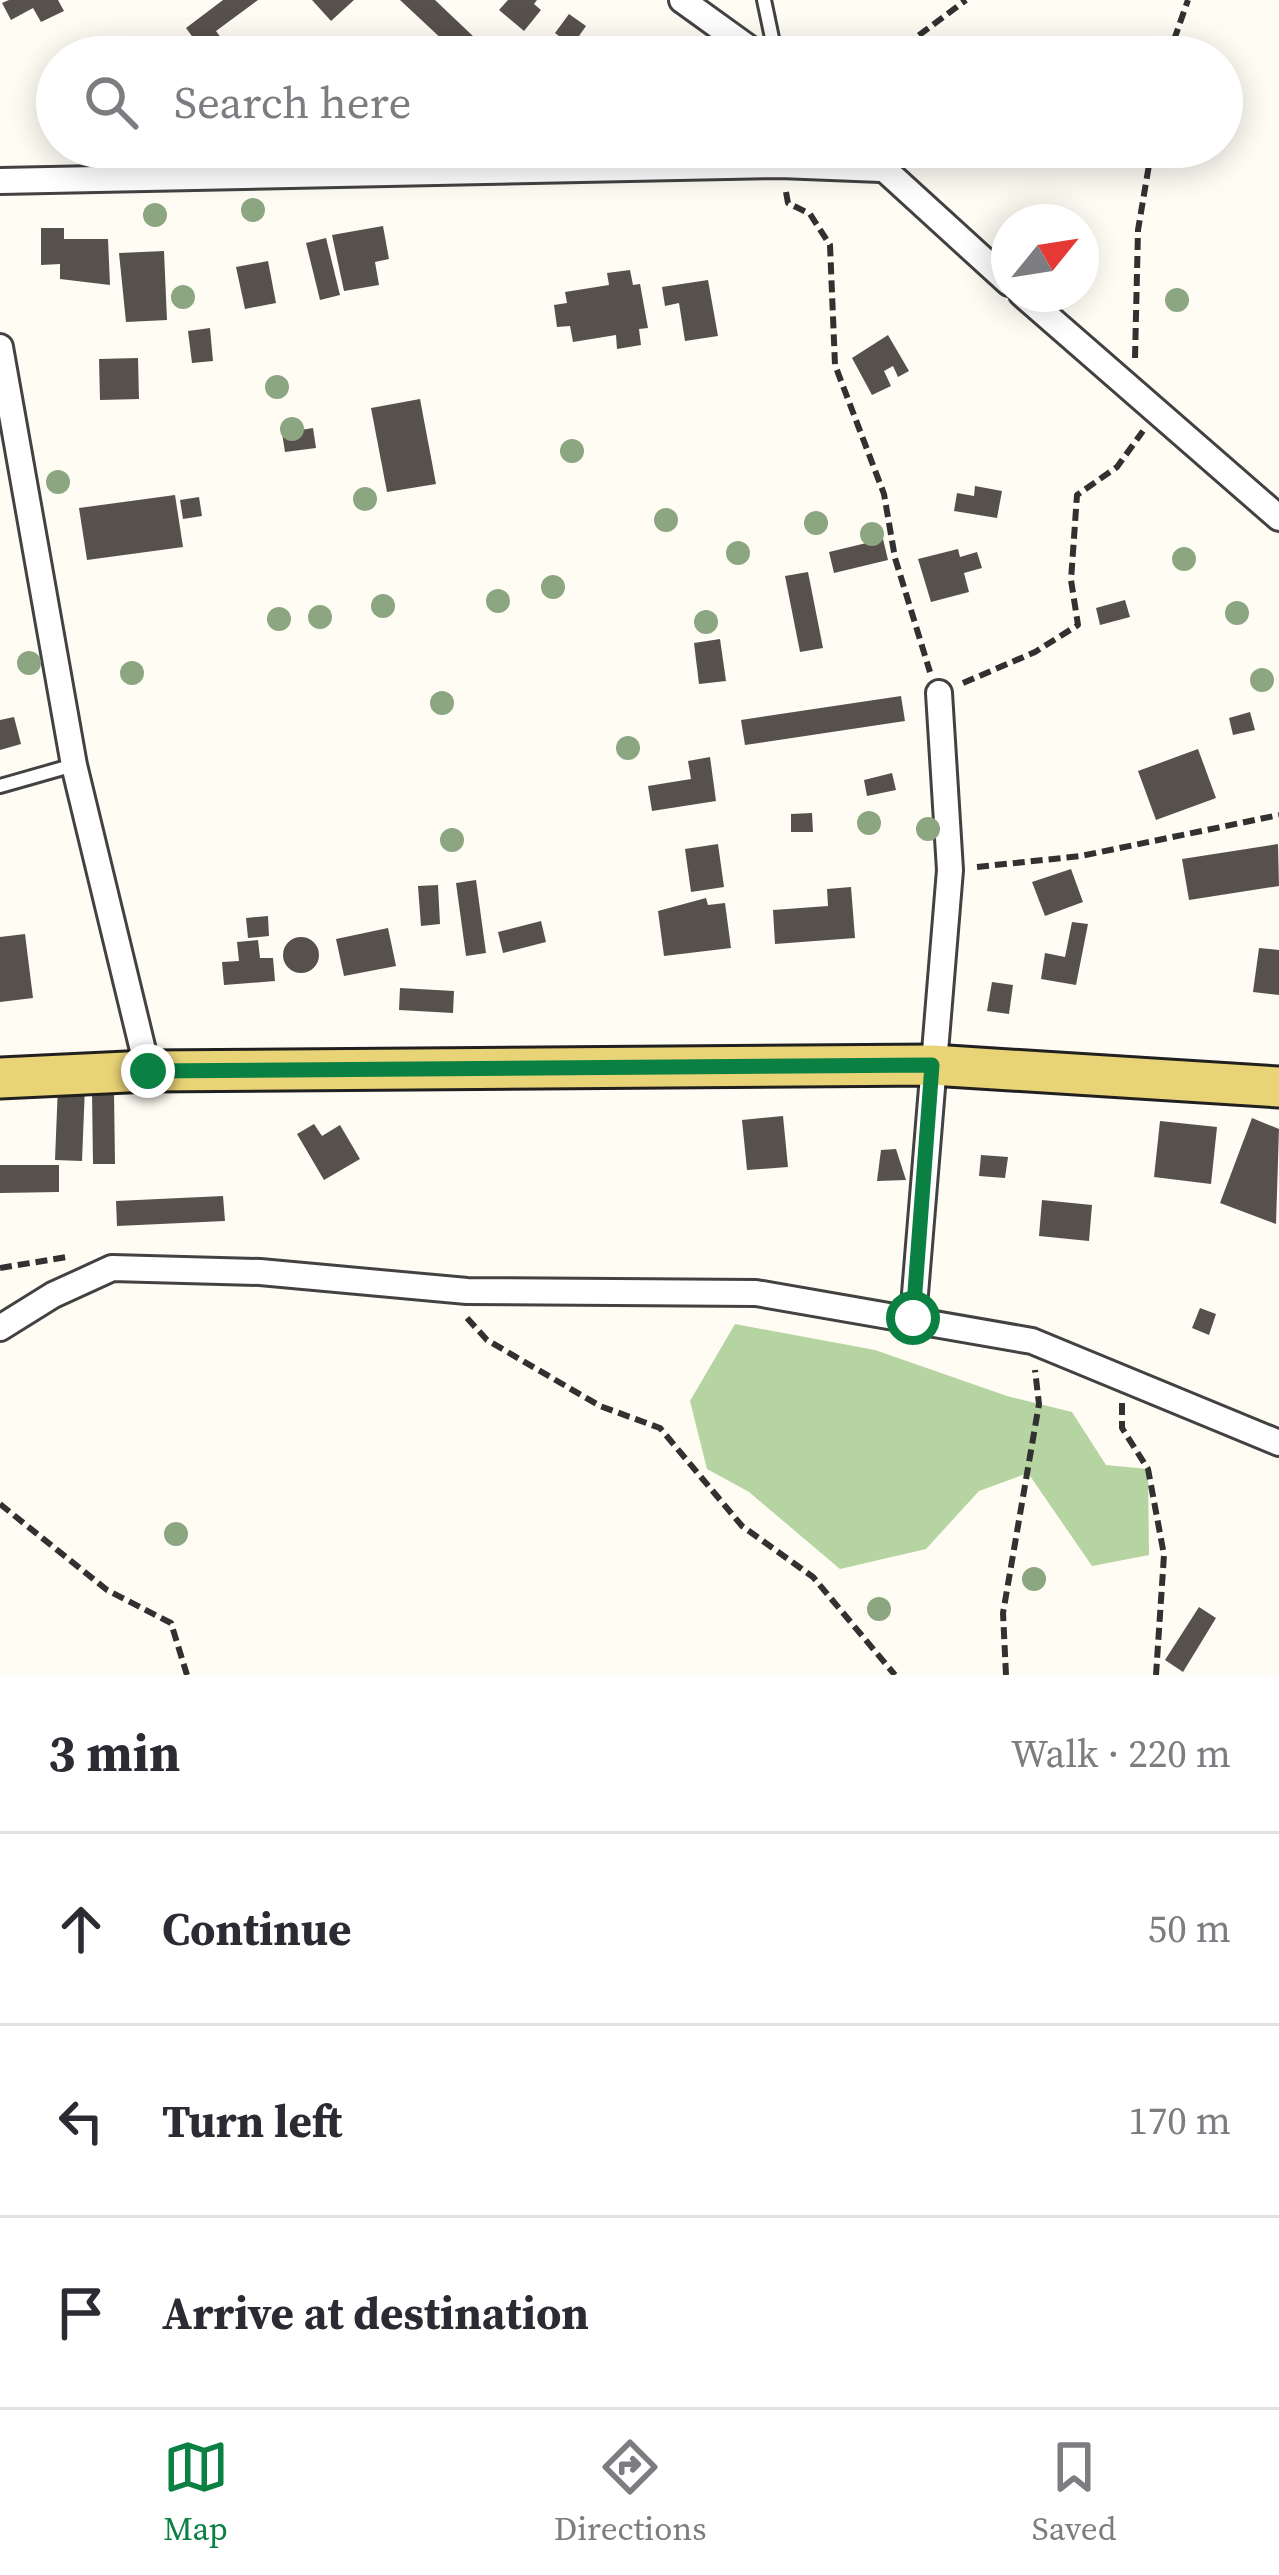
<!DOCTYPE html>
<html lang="en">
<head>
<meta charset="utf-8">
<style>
	body { margin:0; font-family:"Source Serif 4",serif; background:#f2f2f3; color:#2b2b33 }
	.compass { position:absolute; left:991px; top:204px; width:108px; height:108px; border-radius:50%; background:#fff; box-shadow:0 6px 30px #0003; rotate:60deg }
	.stop { position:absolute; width:36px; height:36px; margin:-27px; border:9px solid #0b8043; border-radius:50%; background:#fff }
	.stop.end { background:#0b8043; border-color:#fff; box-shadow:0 3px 12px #0008 }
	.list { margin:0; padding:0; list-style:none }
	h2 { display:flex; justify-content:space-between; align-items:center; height:156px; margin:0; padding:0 48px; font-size:51px }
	h2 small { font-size:39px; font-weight:400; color:#7c7c81 }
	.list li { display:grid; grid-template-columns:78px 1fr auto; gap:36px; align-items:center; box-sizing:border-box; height:192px; padding:0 48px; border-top:3px solid #e1e1e2 }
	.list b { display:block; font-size:45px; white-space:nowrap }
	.list em { font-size:39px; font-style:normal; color:#7c7c81 }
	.icon { flex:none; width:66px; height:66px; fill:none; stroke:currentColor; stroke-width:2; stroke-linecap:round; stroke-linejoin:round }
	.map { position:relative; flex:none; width:1279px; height:1675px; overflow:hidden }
	.search { position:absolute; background:#fff; box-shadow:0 6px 30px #0003; left:36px; right:36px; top:36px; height:132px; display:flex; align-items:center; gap:30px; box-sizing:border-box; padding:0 42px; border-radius:66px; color:#7c7c81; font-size:45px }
	.sheet { height:732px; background:#fff }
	nav { display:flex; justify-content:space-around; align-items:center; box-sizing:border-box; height:168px; border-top:3px solid #e1e1e2; background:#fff; font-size:33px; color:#7c7c81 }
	nav a { display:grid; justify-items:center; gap:6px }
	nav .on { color:#0b8043 }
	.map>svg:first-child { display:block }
</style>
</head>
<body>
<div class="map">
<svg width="1279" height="1675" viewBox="0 0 1279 1675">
	<rect width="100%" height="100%" fill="#fefcf3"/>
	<polygon fill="#b5d4a1" points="735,1324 875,1350 1007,1396 1072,1412 1106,1465 1148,1469 1149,1555 1092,1566 1028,1473 979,1491 926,1549 840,1569 749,1492 707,1469 690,1401"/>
	<g fill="#57514d">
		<polygon points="9,0 58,0 64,11 41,22 33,8 11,20 2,3"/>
		<polygon points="223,0 258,0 216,31 226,45 207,57 186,28"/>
		<polygon points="312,0 354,0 331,21"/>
		<polygon points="400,0 435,0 495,57 461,57"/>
		<polygon points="508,0 537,0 534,4 541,10 524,31 499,10"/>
		<polygon points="569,14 586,26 572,46 555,33"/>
		<polygon points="257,147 337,147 338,152 259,160"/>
		<polygon points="383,226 389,259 375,262 379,285 344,291 332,235"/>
		<polygon points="41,228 64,228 64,239 108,239 110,285 60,279 60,264 41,265"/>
		<polygon points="326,238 340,295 320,300 306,243"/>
		<polygon points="164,251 167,320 126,322 119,253"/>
		<polygon points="268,261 276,303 245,309 236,267"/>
		<polygon points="630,270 633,285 640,284 648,328 639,329 641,345 617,349 616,335 573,342 570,326 557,327 554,305 567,303 565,292 609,285 607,273"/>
		<polygon points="708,280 718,336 685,341 679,303 665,306 662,287"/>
		<polygon points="210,328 213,361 192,363 188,331"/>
		<polygon points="888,335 909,371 898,377 893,366 884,371 891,386 872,395 852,358"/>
		<polygon points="138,358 139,399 100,400 99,359"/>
		<polygon points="420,399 436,484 387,492 371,408"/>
		<polygon points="313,428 316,448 285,452 282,433"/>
		<polygon points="975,486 1002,491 997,518 954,511 957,493 974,496"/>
		<polygon points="175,495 183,547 87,560 79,508"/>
		<polygon points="199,497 202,516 183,519 180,500"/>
		<polygon points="883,539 888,560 834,573 829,552"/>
		<polygon points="958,549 960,557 977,552 982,568 964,573 969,592 931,602 918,559"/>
		<polygon points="808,572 823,648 800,652 785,576"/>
		<polygon points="1125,600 1130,617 1100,625 1096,608"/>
		<polygon points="720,639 726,681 699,684 694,643"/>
		<polygon points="901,696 905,721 745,745 741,720"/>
		<polygon points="1250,712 1255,730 1233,735 1229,718"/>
		<polygon points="14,717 21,744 0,750 0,720"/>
		<polygon points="1198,749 1216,798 1156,820 1138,771"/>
		<polygon points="710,757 716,801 652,811 648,786 691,779 688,761"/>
		<polygon points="892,773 896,790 867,796 864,780"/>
		<polygon points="812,813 813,832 791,832 791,814"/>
		<polygon points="718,844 724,887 691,892 685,849"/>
		<polygon points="1278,844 1279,886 1189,900 1182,859"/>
		<polygon points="1071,869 1083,902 1045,916 1032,882"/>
		<polygon points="476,880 486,953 466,956 456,883"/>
		<polygon points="438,885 440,924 421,926 418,886"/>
		<polygon points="851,887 855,938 775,944 773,910 828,906 827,889"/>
		<polygon points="706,898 708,905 725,903 731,948 664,956 658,911"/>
		<polygon points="268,916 269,936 248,938 246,918"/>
		<polygon points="541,921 546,942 503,953 498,932"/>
		<polygon points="1072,922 1088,924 1076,985 1041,979 1045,953 1065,957"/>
		<polygon points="388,928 396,966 344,976 336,939"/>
		<polygon points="25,934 33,998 0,1002 0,937"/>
		<circle cx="301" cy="955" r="18"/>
		<polygon points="258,940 260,958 273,958 275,981 224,985 222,962 239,961 237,942"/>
		<polygon points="1259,948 1279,950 1279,995 1253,992"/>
		<polygon points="992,982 1013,985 1009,1014 987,1011"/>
		<polygon points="400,988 454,991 453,1013 399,1010"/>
		<polygon points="58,1085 85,1086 82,1161 55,1160"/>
		<polygon points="92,1092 114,1092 115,1164 93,1164"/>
		<polygon points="783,1116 788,1167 747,1170 742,1120"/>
		<polygon points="1252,1118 1279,1129 1276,1224 1220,1203"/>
		<polygon points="1160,1121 1217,1127 1211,1184 1154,1177"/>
		<polygon points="314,1124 322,1136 340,1125 360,1159 324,1180 297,1134"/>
		<polygon points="896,1149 906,1180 877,1181 881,1150"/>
		<polygon points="981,1155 1008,1157 1005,1178 979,1176"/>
		<polygon points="0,1165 59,1165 59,1192 0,1193"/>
		<polygon points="223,1196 225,1221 117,1226 116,1201"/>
		<polygon points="1042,1200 1092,1205 1089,1241 1039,1236"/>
		<polygon points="1200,1308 1216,1314 1209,1335 1192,1328"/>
		<polygon points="1199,1607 1216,1618 1183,1672 1165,1660"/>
	</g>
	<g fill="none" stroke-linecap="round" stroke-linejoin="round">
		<g stroke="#424242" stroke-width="18">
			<g id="service">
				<polyline points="764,0 776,57"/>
				<polyline points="0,786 74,765"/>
			</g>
		</g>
		<g stroke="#424242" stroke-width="30">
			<g id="minor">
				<polyline points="682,0 761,57"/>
				<polyline points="860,147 1009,283"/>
				<polyline points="0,181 780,165 881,169"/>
				<polyline points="1022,294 1279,518"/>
				<polyline points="0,347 74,765 148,1071"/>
				<polyline points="913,1318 950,870 939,693"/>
				<polyline points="0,1328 53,1295 112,1268 260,1272 467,1291 756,1293 1032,1341 1279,1443"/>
			</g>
		</g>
		<g stroke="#202020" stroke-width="45">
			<polyline id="primary" points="0,1078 148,1071 932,1065 1279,1087"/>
		</g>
		<g stroke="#313131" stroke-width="6" stroke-dasharray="12 6" stroke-linecap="butt">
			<polyline points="890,57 966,0"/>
			<polyline points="1168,57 1188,0"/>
			<polyline points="786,192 788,203 810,214 830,245 835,365 884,494 895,558 930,672"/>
			<polyline points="1135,358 1138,230 1152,147"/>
			<polyline points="963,683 1035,652 1078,625 1071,580 1077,495 1117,467 1143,431"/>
			<polyline points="977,867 1081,856 1279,815"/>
			<polyline points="0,1268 67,1257"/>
			<polyline points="467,1318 487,1340 600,1406 660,1428 742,1526 813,1577 895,1675"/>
			<polyline points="1122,1403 1122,1428 1148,1469 1164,1555 1156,1675"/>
			<polyline points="0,1504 107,1590 171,1623 187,1675"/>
			<polyline points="1006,1675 1003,1613 1039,1404 1035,1370"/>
		</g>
		<use href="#service" stroke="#fff" stroke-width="12"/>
		<use href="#minor" stroke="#fff" stroke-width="24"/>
		<use href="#primary" stroke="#e9d377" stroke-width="39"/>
	</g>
	<g fill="#8ca682">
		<circle cx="253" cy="210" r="12"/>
		<circle cx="155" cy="215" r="12"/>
		<circle cx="183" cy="297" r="12"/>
		<circle cx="1177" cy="300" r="12"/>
		<circle cx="277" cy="387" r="12"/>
		<circle cx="292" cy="429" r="12"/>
		<circle cx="572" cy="451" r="12"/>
		<circle cx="58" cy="482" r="12"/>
		<circle cx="365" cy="499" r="12"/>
		<circle cx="666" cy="520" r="12"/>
		<circle cx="816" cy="523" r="12"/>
		<circle cx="872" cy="534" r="12"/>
		<circle cx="738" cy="553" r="12"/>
		<circle cx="1184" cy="559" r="12"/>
		<circle cx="553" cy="587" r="12"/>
		<circle cx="498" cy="601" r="12"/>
		<circle cx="383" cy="606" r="12"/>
		<circle cx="1237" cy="613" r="12"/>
		<circle cx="320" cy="617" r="12"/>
		<circle cx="279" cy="619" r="12"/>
		<circle cx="706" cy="622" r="12"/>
		<circle cx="29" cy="663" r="12"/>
		<circle cx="132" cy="673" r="12"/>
		<circle cx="1262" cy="680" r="12"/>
		<circle cx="442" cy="703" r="12"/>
		<circle cx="628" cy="748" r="12"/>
		<circle cx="869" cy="823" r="12"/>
		<circle cx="928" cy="829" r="12"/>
		<circle cx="452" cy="840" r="12"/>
		<circle cx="176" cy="1534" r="12"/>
		<circle cx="1034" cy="1579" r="12"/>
		<circle cx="879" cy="1609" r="12"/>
	</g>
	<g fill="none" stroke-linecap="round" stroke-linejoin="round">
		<polyline stroke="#0b8043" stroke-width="15" points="148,1071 932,1065 913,1318"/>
	</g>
</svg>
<svg class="compass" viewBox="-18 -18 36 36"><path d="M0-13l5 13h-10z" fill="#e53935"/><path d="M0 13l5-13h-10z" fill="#7c7c81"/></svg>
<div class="stop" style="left:913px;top:1318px"></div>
<div class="stop end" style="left:148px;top:1071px"></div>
<div class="search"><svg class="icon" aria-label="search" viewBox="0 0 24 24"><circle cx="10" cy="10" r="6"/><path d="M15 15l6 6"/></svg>Search here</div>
</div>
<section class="sheet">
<h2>3 min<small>Walk · 220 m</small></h2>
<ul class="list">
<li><svg class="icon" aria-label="ahead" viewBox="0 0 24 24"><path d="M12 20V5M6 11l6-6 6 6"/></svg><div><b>Continue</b></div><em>50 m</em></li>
<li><svg class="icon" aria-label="left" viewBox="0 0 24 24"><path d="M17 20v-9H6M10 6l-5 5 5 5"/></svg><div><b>Turn left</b></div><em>170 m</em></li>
<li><svg class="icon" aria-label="arrive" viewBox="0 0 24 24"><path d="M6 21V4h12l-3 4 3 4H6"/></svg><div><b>Arrive at destination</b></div></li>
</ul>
</section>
<nav>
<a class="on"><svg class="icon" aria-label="map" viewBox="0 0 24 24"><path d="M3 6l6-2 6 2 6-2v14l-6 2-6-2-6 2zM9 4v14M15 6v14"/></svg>Map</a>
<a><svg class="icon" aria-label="directions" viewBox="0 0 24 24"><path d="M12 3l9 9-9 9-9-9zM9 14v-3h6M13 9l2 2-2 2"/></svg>Directions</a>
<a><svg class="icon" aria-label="saved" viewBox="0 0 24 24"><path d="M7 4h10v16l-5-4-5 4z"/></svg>Saved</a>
</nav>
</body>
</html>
